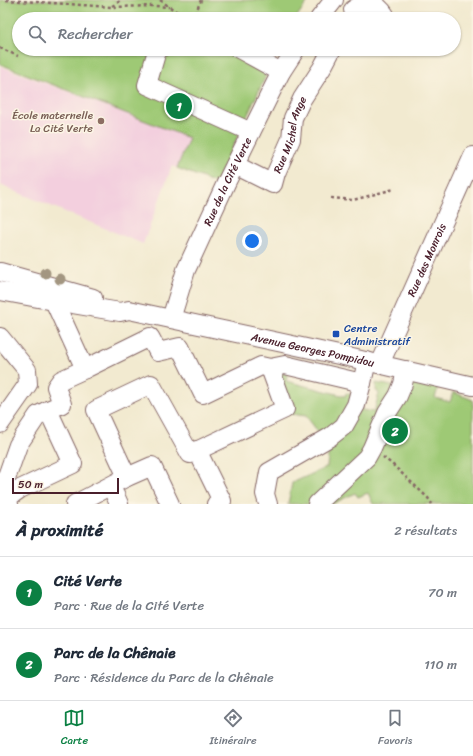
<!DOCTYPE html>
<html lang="fr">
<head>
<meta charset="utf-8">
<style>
	body { margin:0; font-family:Sriracha,sans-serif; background:#f6f6f7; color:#1f2937 }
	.scale { position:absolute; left:12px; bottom:10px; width:107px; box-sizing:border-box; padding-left:4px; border:2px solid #4a1f2b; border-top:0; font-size:11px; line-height:14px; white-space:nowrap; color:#4a1f2b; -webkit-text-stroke:3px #fcf5e5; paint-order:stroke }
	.you { position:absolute; left:252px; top:241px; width:14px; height:14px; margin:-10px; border:3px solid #fff; border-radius:50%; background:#1a73e8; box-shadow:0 0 0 6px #1a73e833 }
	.badge { display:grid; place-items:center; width:26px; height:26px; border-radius:50%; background:#0b8043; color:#fff; font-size:13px; font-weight:700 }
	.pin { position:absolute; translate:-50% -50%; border:2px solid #fff; box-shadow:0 1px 4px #0006 }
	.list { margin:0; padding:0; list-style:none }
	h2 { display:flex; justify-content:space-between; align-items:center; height:52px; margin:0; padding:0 16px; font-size:17px }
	h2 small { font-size:13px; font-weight:400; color:#747a83 }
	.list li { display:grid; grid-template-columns:26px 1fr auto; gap:12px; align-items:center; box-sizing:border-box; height:72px; padding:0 16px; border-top:1px solid #e0e1e3 }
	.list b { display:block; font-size:15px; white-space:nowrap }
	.list p { margin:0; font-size:13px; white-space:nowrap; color:#747a83 }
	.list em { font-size:13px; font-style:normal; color:#747a83 }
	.icon { flex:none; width:22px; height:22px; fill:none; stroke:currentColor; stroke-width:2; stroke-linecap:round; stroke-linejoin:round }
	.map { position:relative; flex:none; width:473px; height:504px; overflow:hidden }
	.search { position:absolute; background:#fff; box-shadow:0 1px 3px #0004; left:12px; right:12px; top:12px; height:44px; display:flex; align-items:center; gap:10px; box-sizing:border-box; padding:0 14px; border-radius:22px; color:#747a83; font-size:15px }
	.sheet { height:196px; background:#fff }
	nav { display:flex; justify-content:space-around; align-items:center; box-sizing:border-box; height:56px; border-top:1px solid #e0e1e3; background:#fff; font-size:11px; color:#747a83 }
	nav a { display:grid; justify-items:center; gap:2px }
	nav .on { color:#0b8043 }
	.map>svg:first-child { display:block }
</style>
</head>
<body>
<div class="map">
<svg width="473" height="504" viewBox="0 0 473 504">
	<rect width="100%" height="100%" fill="#fcf5e5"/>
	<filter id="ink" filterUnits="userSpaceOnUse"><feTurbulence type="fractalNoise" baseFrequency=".025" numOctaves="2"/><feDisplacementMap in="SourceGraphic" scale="8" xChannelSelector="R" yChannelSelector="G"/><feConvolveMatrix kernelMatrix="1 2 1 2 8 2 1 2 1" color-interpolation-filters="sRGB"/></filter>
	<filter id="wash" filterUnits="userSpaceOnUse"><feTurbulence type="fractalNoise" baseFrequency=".012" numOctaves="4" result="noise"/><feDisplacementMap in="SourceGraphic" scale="16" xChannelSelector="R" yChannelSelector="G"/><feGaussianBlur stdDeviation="0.9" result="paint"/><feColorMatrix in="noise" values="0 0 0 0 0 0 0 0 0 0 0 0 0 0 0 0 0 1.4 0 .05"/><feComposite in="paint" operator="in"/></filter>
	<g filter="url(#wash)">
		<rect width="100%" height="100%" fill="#f2ead0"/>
		<polygon fill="#f3cfde" points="0,66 190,138 177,168 172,166 143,244 0,185"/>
		<g fill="#9ec975" stroke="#747450">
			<polygon points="0,0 309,0 295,19 19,19 19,49 272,49 262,62 270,67 216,183 177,168 189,138 0,64"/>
			<polygon points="275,371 288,371 286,381 345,396 346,393 355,396 362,410 374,412 379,393 376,391 376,383 392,386 422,382 438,388 435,398 450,402 453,392 473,400 473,504 373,504 368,493 358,497 355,493 332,504 288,504 292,483 327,467 329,446 306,416 291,414"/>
		</g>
	</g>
	<g filter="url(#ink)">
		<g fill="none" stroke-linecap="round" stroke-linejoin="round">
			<g stroke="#856665" stroke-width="20">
				<g id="minor">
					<path d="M 353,10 C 366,0 375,0 385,15 L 383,19"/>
					<polyline points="319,19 334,0"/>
					<polyline points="159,49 156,54 147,85 251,132"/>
					<polyline points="239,49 281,72"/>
					<path id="s1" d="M 235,165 L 273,184 L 276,173 L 291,139 L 293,118 L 302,99 L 322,68 L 332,49"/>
					<polyline points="0,272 93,298"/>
					<path id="s2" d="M 0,291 L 54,301 L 120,312 L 129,310 L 348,357 L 473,386"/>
					<polyline points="54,301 85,369 150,337 158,352 180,347 203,394 261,366 270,368 285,365 362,383 367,361"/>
					<path id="s3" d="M 171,319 L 186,270 L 227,181 L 269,96 L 281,72 L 296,49"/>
					<polyline points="0,337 27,370 28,384 0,424"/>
					<path id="s4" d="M 380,364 L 473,156"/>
					<polyline points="197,450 222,501 216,504"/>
					<polyline points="115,495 119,504"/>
					<polyline points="6,499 6,479 18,445 38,415 48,410"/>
					<polyline points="9,504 6,499 20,489 73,464 48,410 62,404 56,387 61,380 85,369"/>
					<polyline points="75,504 127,477"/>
					<polyline points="170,504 152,466 127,477 96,410 151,384 190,454 285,409 270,368"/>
					<polyline points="268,504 265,494 269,472 330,437 344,426 356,405 362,383"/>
					<polyline points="317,504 367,457 372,448 387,413 398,396 403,384 406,370"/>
				</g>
			</g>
			<g stroke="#856665" stroke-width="2.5" stroke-dasharray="3 3" stroke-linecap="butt">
				<polyline points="6,0 112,7 154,6 169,7"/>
				<polyline points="160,0 187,19"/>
				<polyline points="112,6 122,0"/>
				<polyline points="193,19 201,0"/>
				<polyline points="0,48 18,56"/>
				<polyline points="331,198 353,200 394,189"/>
				<polyline points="383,457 393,465 428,498 432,504"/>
			</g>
			<use href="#minor" stroke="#fff" stroke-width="18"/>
		</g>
		<g fill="#a39681">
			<circle cx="45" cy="273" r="5.5"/>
			<circle cx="60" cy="279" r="5.5"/>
		</g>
	</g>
	<circle fill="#8d6e63" stroke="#fcf5e5" stroke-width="1.5" cx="101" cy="121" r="4"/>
	<rect fill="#1a4fb4" stroke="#fcf5e5" stroke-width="1.5" x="332" y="330" width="8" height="8" rx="2"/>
	<g text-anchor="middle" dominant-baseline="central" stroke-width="3" stroke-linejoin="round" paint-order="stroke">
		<g font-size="11" fill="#785e54" stroke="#fcf5e5" text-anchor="end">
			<text x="93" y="115">École maternelle<tspan x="93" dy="13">La Cité Verte</tspan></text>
		</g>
		<g font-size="11" fill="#4a1f2b" stroke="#fcf5e5">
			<text stroke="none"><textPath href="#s1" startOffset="95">Rue Michel Ange</textPath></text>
			<text stroke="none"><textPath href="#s3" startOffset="149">Rue de la Cité Verte</textPath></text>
			<text stroke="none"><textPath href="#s4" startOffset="114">Rue des Monrois</textPath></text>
			<text stroke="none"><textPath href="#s2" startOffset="319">Avenue Georges Pompidou</textPath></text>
		</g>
		<g font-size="11" fill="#164399" stroke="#fcf5e5" text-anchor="start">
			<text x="344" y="328">Centre<tspan x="344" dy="13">Administratif</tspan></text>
		</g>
	</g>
</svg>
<div class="scale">50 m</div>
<div class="you"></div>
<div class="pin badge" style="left:179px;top:106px">1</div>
<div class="pin badge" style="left:395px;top:431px">2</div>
<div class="search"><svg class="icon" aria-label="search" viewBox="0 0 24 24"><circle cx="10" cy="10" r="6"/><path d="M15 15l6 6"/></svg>Rechercher</div>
</div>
<section class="sheet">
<h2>À proximité<small>2 résultats</small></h2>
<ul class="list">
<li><span class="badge">1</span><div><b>Cité Verte</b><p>Parc · Rue de la Cité Verte</p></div><em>70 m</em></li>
<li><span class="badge">2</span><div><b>Parc de la Chênaie</b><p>Parc · Résidence du Parc de la Chênaie</p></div><em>110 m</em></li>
</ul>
</section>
<nav>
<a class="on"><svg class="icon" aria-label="map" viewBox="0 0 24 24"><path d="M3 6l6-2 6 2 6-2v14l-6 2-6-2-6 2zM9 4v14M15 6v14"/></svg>Carte</a>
<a><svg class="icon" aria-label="directions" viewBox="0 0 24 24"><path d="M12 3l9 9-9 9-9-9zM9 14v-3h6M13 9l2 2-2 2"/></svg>Itinéraire</a>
<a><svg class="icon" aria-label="saved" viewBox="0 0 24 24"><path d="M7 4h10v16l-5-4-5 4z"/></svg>Favoris</a>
</nav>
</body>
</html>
